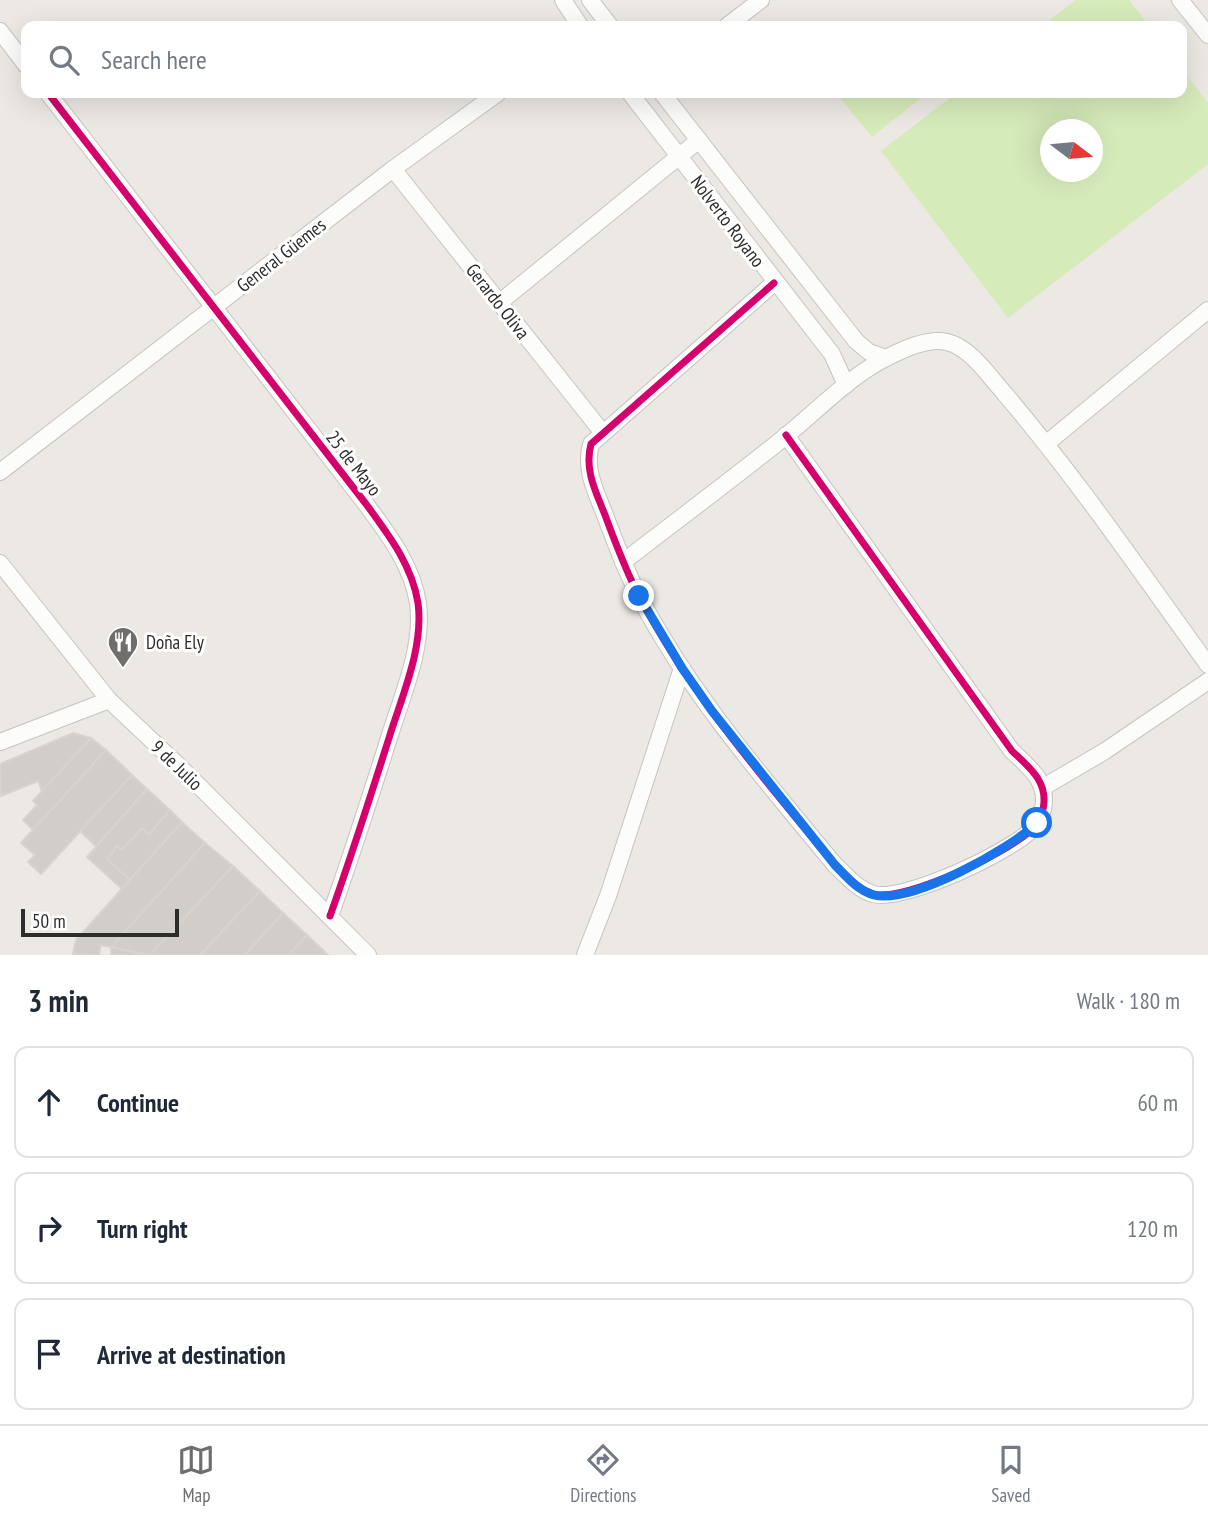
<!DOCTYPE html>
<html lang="en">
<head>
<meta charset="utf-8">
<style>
	body { margin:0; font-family:"PT Sans Narrow",sans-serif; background:#f6f6f7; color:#1f2937 }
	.compass { position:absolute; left:1040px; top:119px; width:63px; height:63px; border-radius:50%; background:#fff; box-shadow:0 7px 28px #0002; rotate:106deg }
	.scale { position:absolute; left:21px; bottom:18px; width:158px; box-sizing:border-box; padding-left:7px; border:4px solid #2d2d2d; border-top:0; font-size:19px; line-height:24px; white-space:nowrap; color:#2d2d2d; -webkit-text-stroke:5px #fff; paint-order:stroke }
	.stop { position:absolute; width:21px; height:21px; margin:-16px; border:5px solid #1a73e8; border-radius:50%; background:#fff }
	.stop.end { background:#1a73e8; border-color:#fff; box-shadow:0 2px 7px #0008 }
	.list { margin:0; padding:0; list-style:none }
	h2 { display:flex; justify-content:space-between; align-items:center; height:91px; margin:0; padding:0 28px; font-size:30px }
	h2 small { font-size:23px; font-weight:400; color:#747a83 }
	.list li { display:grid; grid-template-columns:46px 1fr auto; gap:21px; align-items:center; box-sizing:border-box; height:112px; margin:0 14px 14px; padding:0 14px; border:2px solid #e0e1e3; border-radius:14px }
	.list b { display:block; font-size:26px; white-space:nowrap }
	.list em { font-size:23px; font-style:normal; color:#747a83 }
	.icon { flex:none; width:38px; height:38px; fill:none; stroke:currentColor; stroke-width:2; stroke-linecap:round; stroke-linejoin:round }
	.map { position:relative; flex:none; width:1208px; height:955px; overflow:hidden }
	.search { position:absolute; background:#fff; box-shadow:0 7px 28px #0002; left:21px; right:21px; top:21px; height:77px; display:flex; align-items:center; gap:18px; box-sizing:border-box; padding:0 24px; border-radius:14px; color:#747a83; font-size:26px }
	.sheet { height:469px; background:#fff }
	nav { display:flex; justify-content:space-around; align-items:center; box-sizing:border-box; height:98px; border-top:2px solid #e0e1e3; background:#fff; font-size:19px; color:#747a83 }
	nav a { display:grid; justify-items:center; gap:4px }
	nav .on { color:#706e6d }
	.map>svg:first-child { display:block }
</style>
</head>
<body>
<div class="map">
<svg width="1208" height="955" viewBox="0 0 1208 955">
	<rect width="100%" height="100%" fill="#ece8e4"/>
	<g fill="#d6ebba" fill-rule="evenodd">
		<polygon points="1076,0 1129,0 1149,26 1042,26"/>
		<path d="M 1182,69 L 1208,103 L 1208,164 L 1008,318 L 881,151 L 956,93 L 1182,93 ZM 1050,130 L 1092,130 L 1092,172 L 1050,172 Z"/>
		<polygon points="849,93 927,93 872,137 841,99"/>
	</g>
	<g fill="#d1ceca" stroke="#d7d4d0" stroke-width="2">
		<polygon points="73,733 91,738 42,791 38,781 1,796 0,764"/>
		<polygon points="91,738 106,750 33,830 23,820 37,805 33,801"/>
		<polygon points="106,750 132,775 41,874 28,862 35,855 21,843"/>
		<polygon points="132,775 147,789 96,846 80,831"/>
		<polygon points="147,789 170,810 149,835 142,828 122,850 117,846 107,859 130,880 122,889 87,857"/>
		<polygon points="170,810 182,822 130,880 107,859 117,846 122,850 142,828 149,835"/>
		<polygon points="182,822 205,843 111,947 101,945 99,955 73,954 76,940"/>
		<polygon points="205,843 233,866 150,955 111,947"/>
		<polygon points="233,866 260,891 200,955 150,955"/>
		<polygon points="260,891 283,913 245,955 200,955"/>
		<polygon points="283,913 307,935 289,955 245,955"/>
		<polygon points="307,935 328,955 289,955"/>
		<polygon points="111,947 146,955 111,955"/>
	</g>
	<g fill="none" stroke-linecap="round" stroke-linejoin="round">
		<g stroke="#c5c4c4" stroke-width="18">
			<g id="street">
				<polyline points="563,0 580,26"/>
				<polyline points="590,0 610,26"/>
				<polyline points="1180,0 1208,35"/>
				<polyline points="727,26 761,0"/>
				<polyline points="0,31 26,65"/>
				<path d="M 48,93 L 366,504 C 388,534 412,565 418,603 C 424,647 402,696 389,738 C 370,798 351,857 330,916"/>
				<polyline points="630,93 832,354 846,385"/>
				<polyline points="662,93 856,341 869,352 886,358"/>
				<polyline points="393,169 603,433"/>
				<path d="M 774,283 L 591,444 C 584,470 596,492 605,515 C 615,542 625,569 638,594 C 689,693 765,780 835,865 C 847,876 857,889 873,894 C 903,903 1019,849 1037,824 C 1039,820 1042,813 1043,809 C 1049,782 1029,767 1012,751 L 786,435"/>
				<polyline points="499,303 699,140"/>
				<polyline points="1047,443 1208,310"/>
				<polyline points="0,472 393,169 498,93"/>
				<path d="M 623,562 C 677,520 733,479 786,436 C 819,409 849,377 886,358 C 902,350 928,337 947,342 C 971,348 989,376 1005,394 C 1078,480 1142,574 1208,665"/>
				<polyline points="0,563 109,700 179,766 368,955"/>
				<polyline points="0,742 109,700"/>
				<polyline points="1042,788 1105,751 1208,681"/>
				<polyline points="585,955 608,896 682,668"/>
			</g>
		</g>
		<use href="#street" stroke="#fcfcfb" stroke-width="16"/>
		<g stroke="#fff" stroke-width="11">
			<g id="cycleway">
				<path d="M 48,93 L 366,504 C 388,534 412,565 418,603 C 424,647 402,696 389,738 C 370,798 351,857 330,916"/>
				<path d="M 774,283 L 591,444 C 584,470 596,492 605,515 C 615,542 625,569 638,594 C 689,693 765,780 835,865 C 847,876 857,889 873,894 C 903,903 1019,849 1037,824 C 1039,820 1042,813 1043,809 C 1049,782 1029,767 1012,751 L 786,435"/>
			</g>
		</g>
		<use href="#cycleway" stroke="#d6006c" stroke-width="7"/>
	</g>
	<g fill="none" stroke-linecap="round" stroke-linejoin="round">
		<path stroke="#1a73e8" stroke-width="9" d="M 639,596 L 682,668 L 712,711 L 835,865 C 846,876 858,891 874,895 C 912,904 1010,849 1037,823"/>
	</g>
	<defs>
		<g id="restaurant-pin" transform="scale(1.575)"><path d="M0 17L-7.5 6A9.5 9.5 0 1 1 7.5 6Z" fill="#706e6d" stroke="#fff"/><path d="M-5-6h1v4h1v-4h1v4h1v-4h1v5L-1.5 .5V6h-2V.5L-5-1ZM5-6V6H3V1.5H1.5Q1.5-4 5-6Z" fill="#fff"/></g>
	</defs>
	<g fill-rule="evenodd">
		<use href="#restaurant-pin" x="123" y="642"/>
	</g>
	<g text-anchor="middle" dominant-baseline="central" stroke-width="6" stroke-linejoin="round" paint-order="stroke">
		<g font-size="19" fill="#2d2d2d" stroke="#fff">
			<text transform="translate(728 221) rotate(53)">Nolverto Royano</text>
			<text transform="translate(281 255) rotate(-38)">General Güemes</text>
			<text transform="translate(498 301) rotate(52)">Gerardo Oliva</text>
			<text transform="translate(354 463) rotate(52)">25 de Mayo</text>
			<text transform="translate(177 765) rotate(44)">9 de Julio</text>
		</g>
		<g font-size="19" fill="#2d2d2d" stroke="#fff" text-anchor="start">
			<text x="146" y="642">Doña Ely</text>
		</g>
	</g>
</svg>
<svg class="compass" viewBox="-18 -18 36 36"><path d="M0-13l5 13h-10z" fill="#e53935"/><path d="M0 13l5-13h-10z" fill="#747a83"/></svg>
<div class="scale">50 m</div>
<div class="stop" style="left:1037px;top:823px"></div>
<div class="stop end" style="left:639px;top:596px"></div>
<div class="search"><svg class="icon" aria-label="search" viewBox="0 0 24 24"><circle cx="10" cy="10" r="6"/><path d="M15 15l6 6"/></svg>Search here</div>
</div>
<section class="sheet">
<h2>3 min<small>Walk · 180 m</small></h2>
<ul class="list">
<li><svg class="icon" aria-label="ahead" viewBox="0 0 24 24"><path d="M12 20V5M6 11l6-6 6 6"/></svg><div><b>Continue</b></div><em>60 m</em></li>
<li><svg class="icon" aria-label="right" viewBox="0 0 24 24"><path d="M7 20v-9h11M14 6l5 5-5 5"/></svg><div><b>Turn right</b></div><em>120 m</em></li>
<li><svg class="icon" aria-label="arrive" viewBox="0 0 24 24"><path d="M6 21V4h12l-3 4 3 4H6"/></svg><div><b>Arrive at destination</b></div></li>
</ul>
</section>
<nav>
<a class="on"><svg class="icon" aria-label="map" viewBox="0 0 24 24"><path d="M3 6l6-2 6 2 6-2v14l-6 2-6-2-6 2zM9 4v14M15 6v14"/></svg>Map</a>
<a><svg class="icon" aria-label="directions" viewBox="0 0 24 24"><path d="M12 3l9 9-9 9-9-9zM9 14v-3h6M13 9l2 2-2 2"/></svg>Directions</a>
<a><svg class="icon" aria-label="saved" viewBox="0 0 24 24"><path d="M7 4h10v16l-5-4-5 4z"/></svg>Saved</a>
</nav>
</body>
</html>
